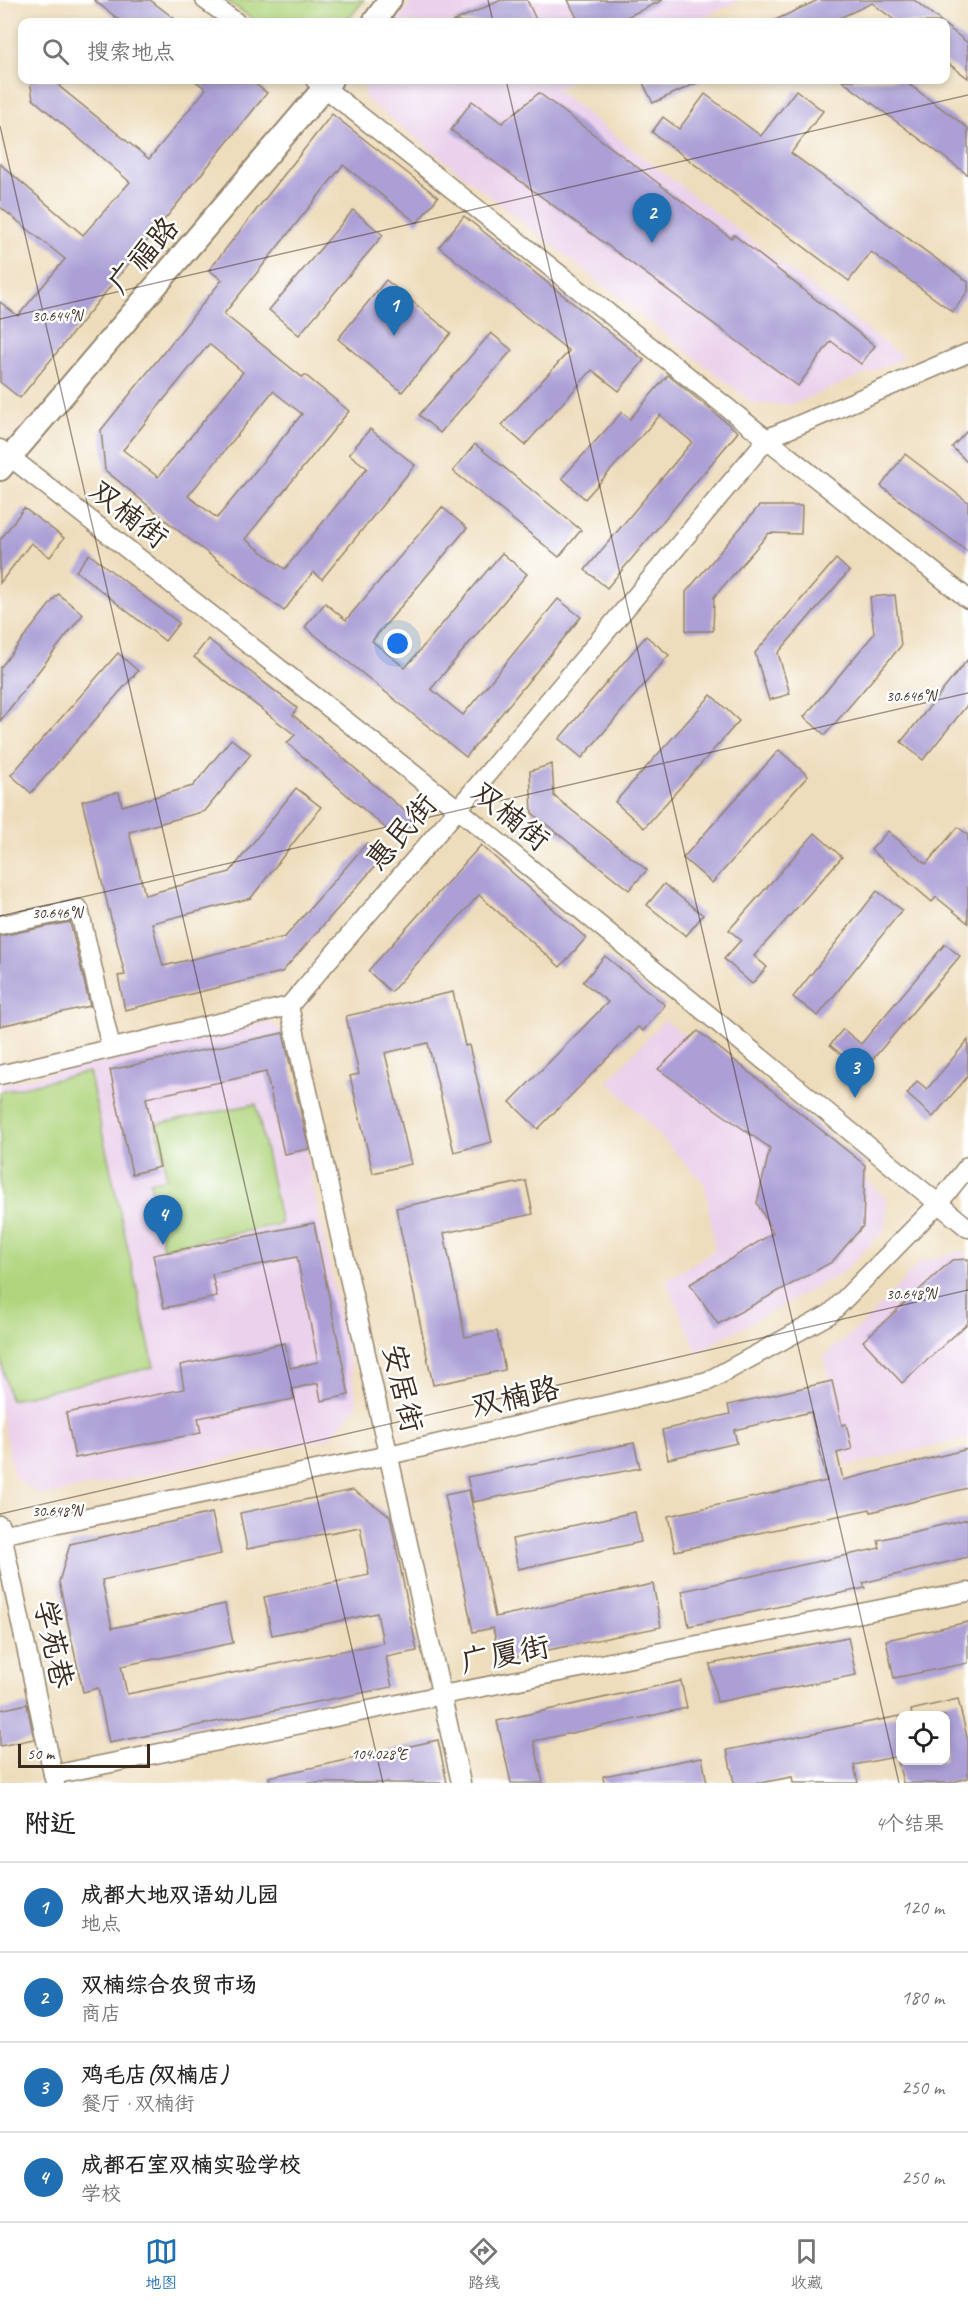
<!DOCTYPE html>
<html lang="zh">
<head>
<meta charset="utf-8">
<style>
	body { margin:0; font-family:Caveat,"LXGW WenKai TC",sans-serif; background:#f6f6f6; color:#222 }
	.controls { position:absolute; right:18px; bottom:18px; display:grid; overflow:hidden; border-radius:12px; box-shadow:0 3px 9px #0003 }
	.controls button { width:54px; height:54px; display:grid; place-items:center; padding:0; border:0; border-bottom:2px solid #e0e0e0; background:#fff; color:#222; font:30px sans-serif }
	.scale { position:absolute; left:18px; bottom:15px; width:132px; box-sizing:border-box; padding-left:6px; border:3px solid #3b2a1e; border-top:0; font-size:16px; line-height:21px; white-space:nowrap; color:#3b2a1e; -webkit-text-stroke:4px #fff; paint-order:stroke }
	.you { position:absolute; left:398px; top:644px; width:21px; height:21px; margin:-15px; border:4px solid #fff; border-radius:50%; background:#1a73e8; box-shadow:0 0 0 9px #1a73e833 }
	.badge { display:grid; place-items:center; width:39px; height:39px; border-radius:50%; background:#1f6fb2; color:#fff; font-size:20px; font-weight:700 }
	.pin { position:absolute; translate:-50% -50px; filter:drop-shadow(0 2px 3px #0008) }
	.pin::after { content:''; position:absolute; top:32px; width:21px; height:18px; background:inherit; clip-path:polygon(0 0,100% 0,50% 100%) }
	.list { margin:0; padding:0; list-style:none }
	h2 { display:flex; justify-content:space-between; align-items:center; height:78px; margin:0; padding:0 24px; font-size:26px }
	h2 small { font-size:20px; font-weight:400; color:#767676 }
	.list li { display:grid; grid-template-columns:39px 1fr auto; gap:18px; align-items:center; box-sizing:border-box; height:90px; padding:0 24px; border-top:2px solid #e0e0e0 }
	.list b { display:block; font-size:22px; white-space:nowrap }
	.list p { margin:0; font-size:20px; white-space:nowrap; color:#767676 }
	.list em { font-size:20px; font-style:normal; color:#767676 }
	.icon { flex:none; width:33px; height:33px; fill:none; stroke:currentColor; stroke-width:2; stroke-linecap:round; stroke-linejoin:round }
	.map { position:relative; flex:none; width:968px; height:1783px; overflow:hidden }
	.search { position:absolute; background:#fff; box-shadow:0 3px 9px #0003; left:18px; right:18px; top:18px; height:66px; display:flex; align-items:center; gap:15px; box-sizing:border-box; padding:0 21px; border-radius:12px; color:#767676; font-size:22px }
	.sheet { height:438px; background:#fff }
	nav { display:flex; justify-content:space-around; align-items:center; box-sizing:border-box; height:84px; border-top:2px solid #e0e0e0; background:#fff; font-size:16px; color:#767676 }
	nav a { display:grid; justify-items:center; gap:3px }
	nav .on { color:#1f6fb2 }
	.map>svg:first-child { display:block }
</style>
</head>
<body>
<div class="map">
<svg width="968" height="1783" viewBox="0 0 968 1783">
	<rect width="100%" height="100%" fill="#fff"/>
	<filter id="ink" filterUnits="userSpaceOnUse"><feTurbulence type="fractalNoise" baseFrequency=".0167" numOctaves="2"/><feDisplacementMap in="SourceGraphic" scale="12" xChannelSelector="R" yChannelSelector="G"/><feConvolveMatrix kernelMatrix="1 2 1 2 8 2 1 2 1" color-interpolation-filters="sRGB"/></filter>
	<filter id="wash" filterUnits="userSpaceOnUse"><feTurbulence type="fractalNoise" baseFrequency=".008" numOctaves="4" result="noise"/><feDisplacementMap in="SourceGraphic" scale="24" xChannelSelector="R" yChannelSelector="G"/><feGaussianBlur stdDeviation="1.35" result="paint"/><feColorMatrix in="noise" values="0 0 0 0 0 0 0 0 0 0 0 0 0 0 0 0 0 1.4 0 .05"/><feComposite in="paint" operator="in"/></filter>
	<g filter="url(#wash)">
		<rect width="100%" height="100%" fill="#eeddbc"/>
		<g fill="#ebd1eb">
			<polygon points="413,0 741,0 693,22 395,22"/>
			<polygon points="364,80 573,80 555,89 904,358 791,405 754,404 365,98"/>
			<polygon points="664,1020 777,1103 887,1199 886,1228 842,1273 697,1352 666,1280 715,1250 705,1184 608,1081"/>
			<polygon points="269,1022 281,1030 358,1404 330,1438 42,1496 14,1476 0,1405 0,1085"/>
			<polygon points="961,1251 968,1257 968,1438 846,1466 824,1356 865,1322 920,1262"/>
		</g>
		<g fill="#b0d57e" stroke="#76804e" stroke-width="1.5">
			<polygon points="226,0 364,0 346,22 257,22"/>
			<polygon points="89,1072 154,1367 10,1400 0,1355 0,1092"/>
			<polygon points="256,1104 281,1224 163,1248 150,1182 167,1178 156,1124"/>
		</g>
		<g id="blocks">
			<g fill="#ab9fd5" fill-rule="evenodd">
				<polygon points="94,0 150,0 179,22 122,22"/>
				<polygon points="501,0 527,0 537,22 452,22"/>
				<polygon points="568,0 663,0 616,22 579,22"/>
				<polygon points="818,0 914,0 942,22 897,22 872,3 831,22 771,22"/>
				<polygon points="945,25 968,43 968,78 945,61"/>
				<polygon points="30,80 59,80 60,87 149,159 206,89 194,80 250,80 267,93 20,398 0,382 0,302 18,316 65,259 0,207 0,164 83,235 130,182 33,99"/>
				<polygon points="652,80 703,80 653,103 643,83"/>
				<polygon points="841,80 903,80 968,128 968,175"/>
				<polygon points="796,90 823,111 791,153 968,282 968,291 953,312 871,252 849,281 652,132 663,117 679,129 705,94 761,136"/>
				<polygon points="539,93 731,238 734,235 875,346 861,364 831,341 798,386 451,130 472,101 502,123"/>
				<path d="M 332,114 L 438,197 L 417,223 L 343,165 L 224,314 L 302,377 L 305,375 L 349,411 L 245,539 L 285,569 L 367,468 L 349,454 L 370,429 L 415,465 L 322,579 L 313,572 L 284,611 L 180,532 L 105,470 L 101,430 L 222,280 L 209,270 ZM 209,344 L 243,372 L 158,477 L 123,450 ZM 273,391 L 302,414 L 217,518 L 188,496 Z"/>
				<polygon points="353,210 383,235 299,335 269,310"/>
				<polygon points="464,216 644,360 619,391 592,370 525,445 502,425 569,351 439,247"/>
				<polygon points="386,280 451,333 402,392 338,339"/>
				<polygon points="491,333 512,350 440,433 419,415"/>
				<polygon points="668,375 738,432 607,588 585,570 692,442 660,415 585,499 562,478 622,412 630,419"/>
				<polygon points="968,430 968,463 952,447"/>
				<polygon points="475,444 581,530 559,557 453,471"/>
				<polygon points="905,454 968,502 968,552 881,486"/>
				<polygon points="759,506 802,506 801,534 769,533 714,597 713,631 686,631 686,592"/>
				<polygon points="442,507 467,528 372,641 405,668 502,553 527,574 431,689 463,715 558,599 581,617 466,757 305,627 325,603 346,620"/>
				<polygon points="24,508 64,538 50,557 31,543 0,583 0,540"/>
				<polygon points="89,554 179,623 165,641 76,571"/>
				<polygon points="836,559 849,571 778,653 790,694 769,700 755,653"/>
				<polygon points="58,594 83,614 0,721 0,668"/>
				<polygon points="895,595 901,646 825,735 804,717 874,634 870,597"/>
				<polygon points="646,636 669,655 582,758 559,739"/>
				<polygon points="208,639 297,708 293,715 415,820 398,839 287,743 295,735 194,657"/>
				<polygon points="118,653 138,671 31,793 11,775"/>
				<polygon points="968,659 968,704 923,760 901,742"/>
				<polygon points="711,695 739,721 644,828 615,802"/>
				<polygon points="231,739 251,754 205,811 129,832 145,895 230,872 296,788 321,807 251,898 152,923 163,966 285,937 367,843 384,856 282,972 125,1010 118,976 125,975 82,801 119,792 122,806 193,786"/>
				<polygon points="779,750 808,776 712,883 683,858"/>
				<polygon points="552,764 554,796 647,870 629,890 532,813 530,771"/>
				<polygon points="958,827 968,835 968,923 936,897 932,902 871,850 888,831 926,864"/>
				<polygon points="815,833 842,857 754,956 767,967 752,984 724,959 741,940 729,930"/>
				<polygon points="481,845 586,938 560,967 479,895 391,992 368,971"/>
				<polygon points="664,884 703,915 686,936 647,905"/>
				<polygon points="877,891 902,910 818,1016 793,997"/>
				<polygon points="70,922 90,1006 0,1026 0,936"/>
				<polygon points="945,944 960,956 862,1072 830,1045 843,1029 861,1044"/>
				<polygon points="605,956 665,1005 643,1031 638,1027 538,1129 510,1102 608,1002 583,982"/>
				<polygon points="453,992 465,1046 469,1045 492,1142 454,1152 428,1043 385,1053 411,1164 373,1173 350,1076 359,1074 346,1016"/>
				<polygon points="698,1031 865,1165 863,1226 832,1262 718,1324 690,1284 773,1233 757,1203 770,1148 658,1069"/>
				<polygon points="283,1033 309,1149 284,1154 266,1072 146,1098 160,1167 132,1174 110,1070"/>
				<polygon points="968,1040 968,1076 933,1117 907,1094 917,1081 927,1089"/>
				<polygon points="526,1181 533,1214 444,1233 465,1337 497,1331 505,1370 433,1385 396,1208"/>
				<polygon points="314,1223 349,1395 321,1401 318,1383 292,1389 294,1399 198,1418 201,1433 75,1458 66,1413 184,1389 180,1365 285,1343 290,1368 318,1362 297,1257 212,1274 217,1297 164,1308 153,1255"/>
				<polygon points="968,1259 968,1323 902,1383 863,1341 952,1260"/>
				<polygon points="832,1381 842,1425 846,1424 852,1449 837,1453 843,1480 968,1449 968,1488 871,1512 870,1509 675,1551 668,1516 827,1481 811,1412 734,1430 737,1443 668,1459 662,1430 730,1414 728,1405"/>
				<polygon points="634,1443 640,1468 473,1502 467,1477"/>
				<polygon points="353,1490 390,1516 417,1651 386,1657 392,1687 109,1743 98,1688 83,1692 59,1582 70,1544 212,1513 221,1554 102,1580 112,1628 225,1604 233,1643 121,1666 127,1694 383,1643 377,1613 272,1635 264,1597 369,1575 360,1527 247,1549 240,1513"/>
				<polygon points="469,1490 495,1617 653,1584 661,1627 500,1660 493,1628 473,1632 445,1495"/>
				<polygon points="635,1512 641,1542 518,1569 512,1539"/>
				<polygon points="968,1519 968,1557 863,1583 865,1588 689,1626 682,1591 880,1548 878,1540"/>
				<polygon points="968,1622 968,1663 894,1678 886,1640"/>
				<polygon points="848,1637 856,1675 717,1702 710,1664"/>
				<polygon points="681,1681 687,1708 534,1741 543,1783 511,1783 497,1721"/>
				<polygon points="958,1699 968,1741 968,1778 948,1783 903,1783 898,1761 945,1761 945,1716 912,1716 911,1710"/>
				<polygon points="27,1704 34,1739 0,1746 0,1710"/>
				<polygon points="900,1716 900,1756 854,1765 858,1783 793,1783 792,1777 760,1783 734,1783 727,1750"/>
				<polygon points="438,1740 447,1783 270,1783 269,1777"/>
				<polygon points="702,1757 707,1783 604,1783 603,1776"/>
			</g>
		</g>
	</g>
	<g filter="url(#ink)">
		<use href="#blocks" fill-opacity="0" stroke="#94846d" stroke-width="1.5"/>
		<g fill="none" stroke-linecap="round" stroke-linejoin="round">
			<g stroke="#94846d" stroke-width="21">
				<g id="minor">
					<polyline points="205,0 236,22"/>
					<polyline points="315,80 968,599"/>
					<polyline points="0,449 458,809 968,1228"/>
					<polyline points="0,925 79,909 111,1048"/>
					<polyline points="289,1006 461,1783"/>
					<polyline points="0,1075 289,1006 458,809 768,438 968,353"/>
					<polyline points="0,1525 55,1783"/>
					<polyline points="0,1535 389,1455 708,1381 830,1314 938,1204 968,1166"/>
					<polyline points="53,1775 442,1695 968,1592"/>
				</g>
			</g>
			<g stroke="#94846d" stroke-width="26">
				<g id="tertiary">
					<polyline points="374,22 390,0"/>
					<polyline points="0,469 331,80"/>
				</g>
			</g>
			<use href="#minor" stroke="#fff" stroke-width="18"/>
			<use href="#tertiary" stroke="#fff" stroke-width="22"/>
		</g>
	</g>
	<path fill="none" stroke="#3b2a1e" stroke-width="1.5" stroke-opacity="0.45" d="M 488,0 L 493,22M 506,80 L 899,1783M 0,126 L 383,1783M 0,319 L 968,95M 0,916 L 968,693M 0,1514 L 968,1290"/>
	<g text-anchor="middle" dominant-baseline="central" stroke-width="5" stroke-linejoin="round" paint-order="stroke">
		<g font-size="30" fill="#3b2a1e" stroke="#fff">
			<text transform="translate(143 255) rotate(-49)">广福路</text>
			<text transform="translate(129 514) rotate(38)">双楠街</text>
			<text transform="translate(511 816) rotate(39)">双楠街</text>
			<text transform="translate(401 832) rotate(-49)">惠民街</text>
			<text transform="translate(403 1388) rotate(77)">安居街</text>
			<text transform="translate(515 1397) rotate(-13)">双楠路</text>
			<text transform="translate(54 1644) rotate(78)">学苑巷</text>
			<text transform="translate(505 1654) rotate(-11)">广厦街</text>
		</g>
	</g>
	<g font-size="15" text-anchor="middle" fill="#3b2a1e" stroke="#fff" stroke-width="5" stroke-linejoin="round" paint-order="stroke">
		<text x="57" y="321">30.644°N</text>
		<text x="911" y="701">30.646°N</text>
		<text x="57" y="918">30.646°N</text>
		<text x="911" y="1299">30.648°N</text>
		<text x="57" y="1516">30.648°N</text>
		<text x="379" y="1759">104.028°E</text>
	</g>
</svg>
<div class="controls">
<button><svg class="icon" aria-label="locate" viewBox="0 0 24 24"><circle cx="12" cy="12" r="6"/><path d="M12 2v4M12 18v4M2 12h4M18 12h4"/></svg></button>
</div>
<div class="scale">50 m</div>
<div class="you"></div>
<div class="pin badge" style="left:394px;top:336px">1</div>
<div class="pin badge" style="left:652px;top:243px">2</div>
<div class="pin badge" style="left:855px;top:1098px">3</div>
<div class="pin badge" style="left:163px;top:1245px">4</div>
<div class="search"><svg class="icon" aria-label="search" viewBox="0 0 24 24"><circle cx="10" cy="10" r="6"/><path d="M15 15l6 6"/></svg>搜索地点</div>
</div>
<section class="sheet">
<h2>附近<small>4个结果</small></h2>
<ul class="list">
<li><span class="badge">1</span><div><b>成都大地双语幼儿园</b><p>地点</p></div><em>120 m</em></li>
<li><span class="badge">2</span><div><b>双楠综合农贸市场</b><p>商店</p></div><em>180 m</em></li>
<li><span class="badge">3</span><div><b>鸡毛店(双楠店)</b><p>餐厅 · 双楠街</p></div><em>250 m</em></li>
<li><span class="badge">4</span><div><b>成都石室双楠实验学校</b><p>学校</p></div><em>250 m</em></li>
</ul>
</section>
<nav>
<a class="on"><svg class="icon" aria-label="map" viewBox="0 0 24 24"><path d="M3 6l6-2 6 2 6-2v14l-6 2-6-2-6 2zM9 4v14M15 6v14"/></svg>地图</a>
<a><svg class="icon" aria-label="directions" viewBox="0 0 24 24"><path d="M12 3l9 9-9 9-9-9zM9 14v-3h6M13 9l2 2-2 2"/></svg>路线</a>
<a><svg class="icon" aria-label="saved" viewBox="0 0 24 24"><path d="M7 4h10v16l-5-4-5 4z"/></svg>收藏</a>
</nav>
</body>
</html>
